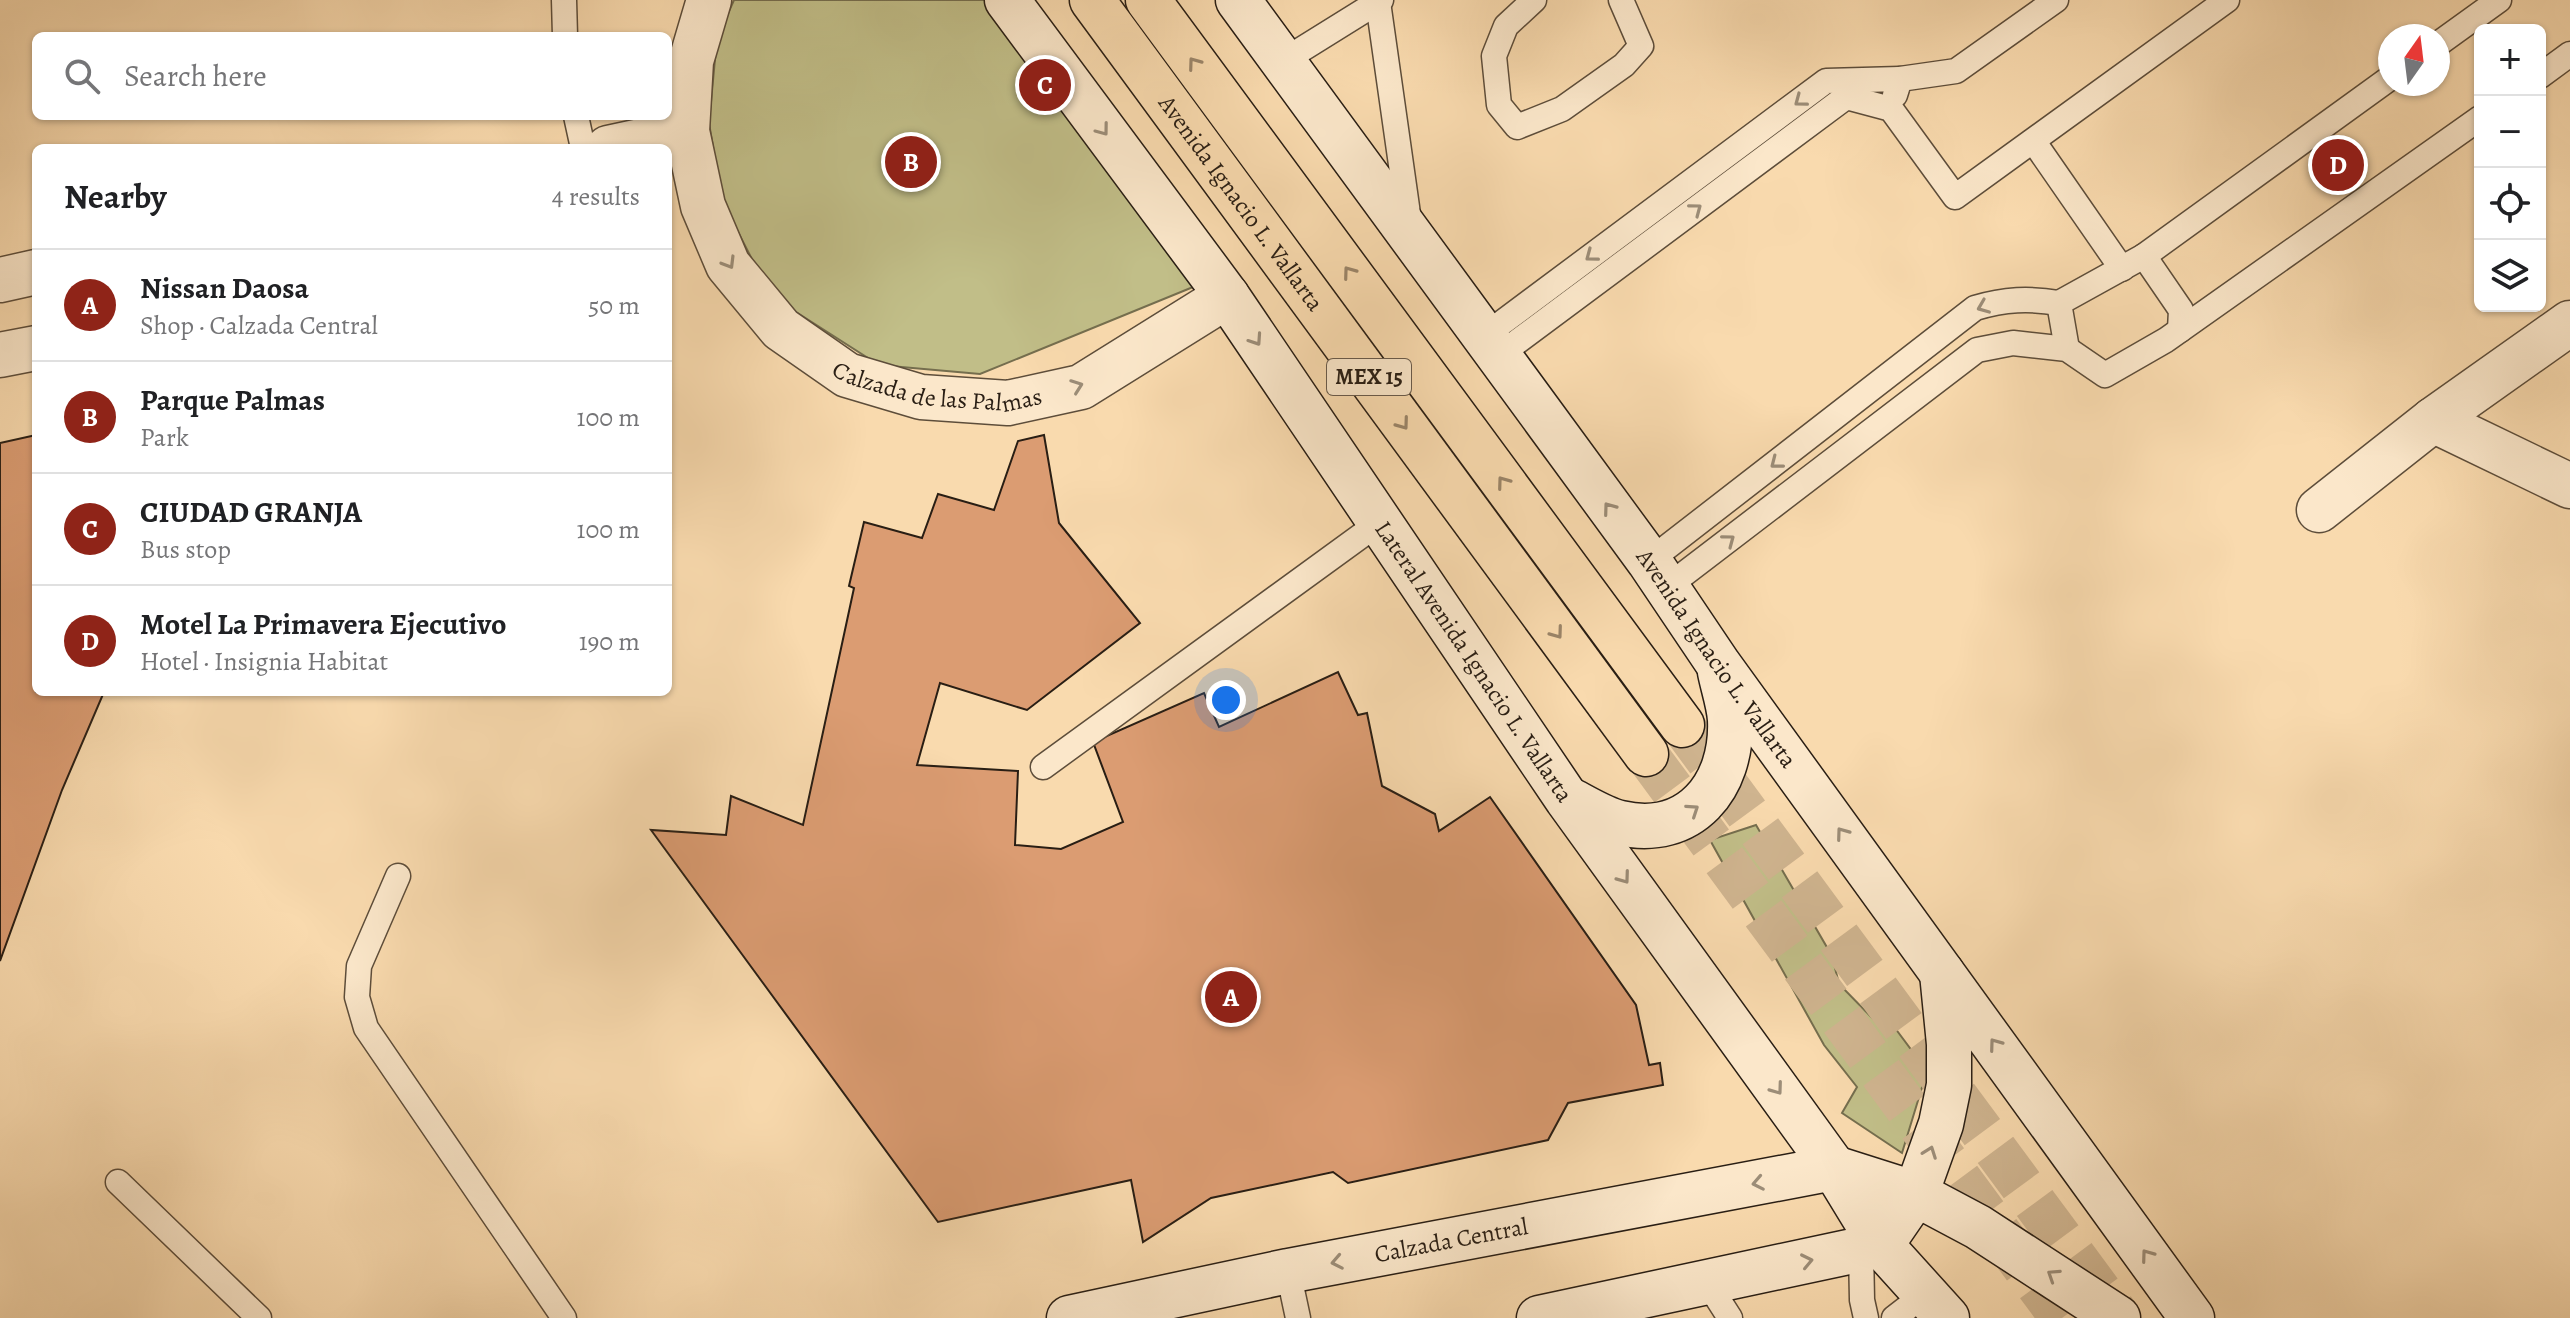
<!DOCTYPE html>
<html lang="en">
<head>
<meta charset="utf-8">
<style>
	body { margin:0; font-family:Alegreya,serif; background:#f2f2f2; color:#202124 }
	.controls { position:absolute; right:24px; top:24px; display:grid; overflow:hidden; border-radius:12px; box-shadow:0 2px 6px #0004 }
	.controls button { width:72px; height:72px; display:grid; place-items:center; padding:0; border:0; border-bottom:2px solid #e0e0e0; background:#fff; color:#202124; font:40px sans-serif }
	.compass { position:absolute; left:2378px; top:24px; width:72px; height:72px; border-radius:50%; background:#fff; box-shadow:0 2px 6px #0004; rotate:14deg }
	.you { position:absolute; left:1226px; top:700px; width:28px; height:28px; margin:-20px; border:6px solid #fff; border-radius:50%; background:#1a73e8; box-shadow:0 0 0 12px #1a73e833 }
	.badge { display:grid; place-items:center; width:52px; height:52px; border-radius:50%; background:#8f2418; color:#fff; font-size:26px; font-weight:700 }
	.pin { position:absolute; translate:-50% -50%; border:4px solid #fff; box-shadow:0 2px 8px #0006 }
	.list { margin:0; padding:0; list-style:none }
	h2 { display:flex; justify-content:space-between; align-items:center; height:104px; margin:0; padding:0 32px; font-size:34px }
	h2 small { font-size:26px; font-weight:400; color:#757577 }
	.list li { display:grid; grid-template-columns:52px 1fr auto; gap:24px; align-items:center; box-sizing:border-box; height:112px; padding:0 32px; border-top:2px solid #e0e0e0 }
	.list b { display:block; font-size:30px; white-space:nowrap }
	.list p { margin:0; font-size:26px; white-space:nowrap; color:#757577 }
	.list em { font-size:26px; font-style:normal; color:#757577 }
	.icon { flex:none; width:44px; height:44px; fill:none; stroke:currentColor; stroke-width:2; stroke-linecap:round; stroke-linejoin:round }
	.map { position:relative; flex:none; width:2570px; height:1318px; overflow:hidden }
	.search { position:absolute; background:#fff; box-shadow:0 2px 6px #0004; left:32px; top:32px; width:640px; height:88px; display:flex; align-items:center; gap:20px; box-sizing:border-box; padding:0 28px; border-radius:12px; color:#757577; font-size:30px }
	.panel { position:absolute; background:#fff; box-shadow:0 2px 6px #0004; left:32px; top:144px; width:640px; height:552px; border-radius:12px }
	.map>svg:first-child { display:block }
</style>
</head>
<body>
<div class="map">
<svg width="2570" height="1318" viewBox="0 0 2570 1318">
	<rect width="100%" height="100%" fill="#f9daae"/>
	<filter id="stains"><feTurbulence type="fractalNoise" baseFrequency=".0025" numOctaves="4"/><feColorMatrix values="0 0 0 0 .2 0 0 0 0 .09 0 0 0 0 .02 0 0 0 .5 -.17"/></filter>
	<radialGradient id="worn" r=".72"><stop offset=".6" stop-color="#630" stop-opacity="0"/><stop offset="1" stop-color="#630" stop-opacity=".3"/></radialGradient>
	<g fill="#c1be88" stroke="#756e4e" stroke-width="2">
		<polygon points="734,0 988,0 1198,285 980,374 879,365 771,296 722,201 709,123 717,38"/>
		<polygon points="1756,825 1832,956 1839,984 1882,1028 1889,1020 1927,1071 1902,1153 1842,1113 1857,1087 1824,1045 1710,840"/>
	</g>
	<g fill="#db9c72" stroke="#291e14" stroke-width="2">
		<polygon points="36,435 36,692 104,692 62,790 0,961 0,443"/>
		<polygon points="1044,435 1059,523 1140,623 1027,710 940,683 917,765 1018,771 1015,845 1061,849 1123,822 1093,742 1204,693 1219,727 1338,672 1358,715 1367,713 1382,786 1435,814 1439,831 1490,797 1636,1005 1649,1065 1660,1063 1663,1085 1568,1103 1548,1140 1348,1183 1333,1172 1211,1198 1143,1242 1131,1180 938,1222 651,830 726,835 731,796 803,825 854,588 849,586 864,522 922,538 938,494 994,510 1018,441"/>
	</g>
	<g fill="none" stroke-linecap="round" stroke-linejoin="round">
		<g stroke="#cfb48f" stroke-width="44" stroke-dasharray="44 22" stroke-linecap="butt">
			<polyline points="1682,725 2118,1316"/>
			<polyline points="1646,754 2062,1318"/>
		</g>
		<g stroke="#5d4d3a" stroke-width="27">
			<g id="lane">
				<polyline points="564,0 565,36"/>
				<polyline points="1534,0 1506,26 1494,56 1499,105 1517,127 1562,109 1624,65 1641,46 1621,0"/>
				<polyline points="1378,2 1409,221"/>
				<polyline points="2438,44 2499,0"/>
				<polyline points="1283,61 1381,0"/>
				<polyline points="2540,76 2570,54"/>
				<polyline points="1895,95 1900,79 1956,71 2056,0"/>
				<polyline points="576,116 583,148"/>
				<polyline points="2034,142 2122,269"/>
				<polyline points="2144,256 2181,310 2180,330"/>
				<polyline points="1484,336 1826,81 1900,79"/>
				<polyline points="2067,349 2059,303 2144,256 2390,78"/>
				<polyline points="1498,356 1846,97 1891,109 1955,197 2227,0"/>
				<path d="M 1649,561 L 1975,308 C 2005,299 2029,298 2059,303"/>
				<polyline points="1667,587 1977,350 2013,343 2067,349 2105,375 2166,340 2480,118"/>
				<polyline points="1043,767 1380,522"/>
				<polyline points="398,876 359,966 357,997 366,1028 564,1318"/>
				<polyline points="118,1182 259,1318"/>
				<polyline points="1861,1249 1862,1300 1866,1318"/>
				<polyline points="1288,1271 1298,1318"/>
				<polyline points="1707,1282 1730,1318"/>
				<polyline points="1894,1318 1925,1294"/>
			</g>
		</g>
		<g stroke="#5d4d3a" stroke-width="47">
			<g id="street">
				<path id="s1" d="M 709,0 L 691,61 L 687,131 L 703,206 L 728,265 L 781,329 L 847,375 L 921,397 L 1008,403 L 1081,387 L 1227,296"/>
				<polyline points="608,148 687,131"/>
				<polyline points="0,280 36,272"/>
				<polyline points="0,355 36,348"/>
				<polyline points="2433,420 2570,486"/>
				<polyline points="2319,510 2433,420 2570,323"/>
			</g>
		</g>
		<g stroke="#291e14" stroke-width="47">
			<g id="secondary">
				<path id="s2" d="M 1007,0 L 1227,296 L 1567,799 L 1834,1168 L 1881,1245 L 1947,1318"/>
				<path id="s3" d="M 1238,0 L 1649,561 L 1719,665 L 2192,1318"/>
				<path d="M 1570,800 C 1586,808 1603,819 1620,823 C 1690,839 1733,786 1730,720 C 1729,704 1723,687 1720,672"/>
				<path id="s4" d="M 1069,1318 L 1288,1271 L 1834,1168 L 1916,1194 L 1978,1227 L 2118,1318"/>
				<polyline points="1539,1318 1881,1245 1916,1194 1941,1124 1949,1085 1949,1044 1942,973"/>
			</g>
		</g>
		<g stroke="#291e14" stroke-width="47">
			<g id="highway">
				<path id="s5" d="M 1092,0 L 1646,754"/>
				<polyline points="1148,0 1682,725"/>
			</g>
		</g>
		<use href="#lane" stroke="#fbe7ca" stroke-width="24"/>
		<use href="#street" stroke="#fbe7ca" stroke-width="44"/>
		<use href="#secondary" stroke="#fbe7ca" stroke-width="44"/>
		<use href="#highway" stroke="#f9daae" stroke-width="44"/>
	</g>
	<defs><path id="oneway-chevron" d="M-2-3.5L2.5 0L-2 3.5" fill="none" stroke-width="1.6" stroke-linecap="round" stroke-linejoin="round" transform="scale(2)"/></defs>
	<g stroke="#9b8569">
		<use href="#oneway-chevron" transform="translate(1194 63) rotate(-126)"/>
		<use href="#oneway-chevron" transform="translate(1349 272) rotate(-126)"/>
		<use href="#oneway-chevron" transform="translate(1403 424) rotate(54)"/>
		<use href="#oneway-chevron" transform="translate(1503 482) rotate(-126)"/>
		<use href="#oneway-chevron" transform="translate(1557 633) rotate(54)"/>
	</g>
	<g stroke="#9c8d78">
		<use href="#oneway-chevron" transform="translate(1800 101) rotate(143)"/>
		<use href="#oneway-chevron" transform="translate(1103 130) rotate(53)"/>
		<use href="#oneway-chevron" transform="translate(1696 209) rotate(-37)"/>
		<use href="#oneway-chevron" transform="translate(1591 256) rotate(143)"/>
		<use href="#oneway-chevron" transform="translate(729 263) rotate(59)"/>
		<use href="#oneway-chevron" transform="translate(1983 307) rotate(158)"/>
		<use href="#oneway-chevron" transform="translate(1256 340) rotate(56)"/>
		<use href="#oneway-chevron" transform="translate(1077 386) rotate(-20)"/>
		<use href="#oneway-chevron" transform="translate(1776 463) rotate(142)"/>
		<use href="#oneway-chevron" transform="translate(1609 508) rotate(-126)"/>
		<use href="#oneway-chevron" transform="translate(1729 540) rotate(-37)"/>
		<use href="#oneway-chevron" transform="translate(1693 810) rotate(-34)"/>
		<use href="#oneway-chevron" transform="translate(1842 833) rotate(-126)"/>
		<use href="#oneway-chevron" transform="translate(1624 878) rotate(54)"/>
		<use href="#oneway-chevron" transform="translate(1995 1044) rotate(-126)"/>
		<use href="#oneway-chevron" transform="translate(1777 1089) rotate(54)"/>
		<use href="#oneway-chevron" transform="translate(1930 1152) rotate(-70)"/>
		<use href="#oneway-chevron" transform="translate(1758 1183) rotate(169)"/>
		<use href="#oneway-chevron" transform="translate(2147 1255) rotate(-126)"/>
		<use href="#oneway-chevron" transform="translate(1807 1261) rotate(-12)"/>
		<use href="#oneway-chevron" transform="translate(1337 1262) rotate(169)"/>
		<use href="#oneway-chevron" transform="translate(2053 1275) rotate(-147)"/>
	</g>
	<g text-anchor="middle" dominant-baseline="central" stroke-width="6" stroke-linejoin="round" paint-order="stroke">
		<rect fill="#fbe7ca" stroke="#685a4b" stroke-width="2" x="1327" y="359" width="84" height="36" rx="6"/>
		<g font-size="22" font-weight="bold" fill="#291e14">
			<text x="1369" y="377">MEX 15</text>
		</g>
		<g font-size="24" fill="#291e14" stroke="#fbe7ca">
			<text stroke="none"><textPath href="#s5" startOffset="252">Avenida Ignacio L. Vallarta</textPath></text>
			<text stroke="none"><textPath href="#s1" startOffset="530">Calzada de las Palmas</textPath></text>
			<text stroke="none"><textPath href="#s3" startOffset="814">Avenida Ignacio L. Vallarta</textPath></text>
			<text stroke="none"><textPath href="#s2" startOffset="810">Lateral Avenida Ignacio L. Vallarta</textPath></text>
			<text stroke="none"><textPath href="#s4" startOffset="390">Calzada Central</textPath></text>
		</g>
	</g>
	<rect width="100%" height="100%" filter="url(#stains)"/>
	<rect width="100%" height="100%" fill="url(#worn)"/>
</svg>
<div class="controls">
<button>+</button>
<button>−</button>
<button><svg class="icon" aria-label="locate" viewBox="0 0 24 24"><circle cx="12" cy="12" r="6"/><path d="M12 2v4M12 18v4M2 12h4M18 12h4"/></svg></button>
<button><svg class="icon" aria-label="layers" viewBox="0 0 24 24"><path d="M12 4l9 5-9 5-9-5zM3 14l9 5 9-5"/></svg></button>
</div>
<svg class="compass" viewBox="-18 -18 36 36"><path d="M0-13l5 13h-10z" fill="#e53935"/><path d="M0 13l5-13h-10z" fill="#757577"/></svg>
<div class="you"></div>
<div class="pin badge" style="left:1231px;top:997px">A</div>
<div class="pin badge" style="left:911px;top:162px">B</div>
<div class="pin badge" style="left:1045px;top:85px">C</div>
<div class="pin badge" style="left:2338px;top:165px">D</div>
<div class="search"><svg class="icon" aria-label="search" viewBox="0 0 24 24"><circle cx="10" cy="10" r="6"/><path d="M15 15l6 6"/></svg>Search here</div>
<section class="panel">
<h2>Nearby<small>4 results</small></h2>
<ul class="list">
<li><span class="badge">A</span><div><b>Nissan Daosa</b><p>Shop · Calzada Central</p></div><em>50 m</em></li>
<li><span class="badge">B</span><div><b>Parque Palmas</b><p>Park</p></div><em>100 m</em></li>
<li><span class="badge">C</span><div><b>CIUDAD GRANJA</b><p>Bus stop</p></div><em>100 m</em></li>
<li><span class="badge">D</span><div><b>Motel La Primavera Ejecutivo</b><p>Hotel · Insignia Habitat</p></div><em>190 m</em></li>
</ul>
</section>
</div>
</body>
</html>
